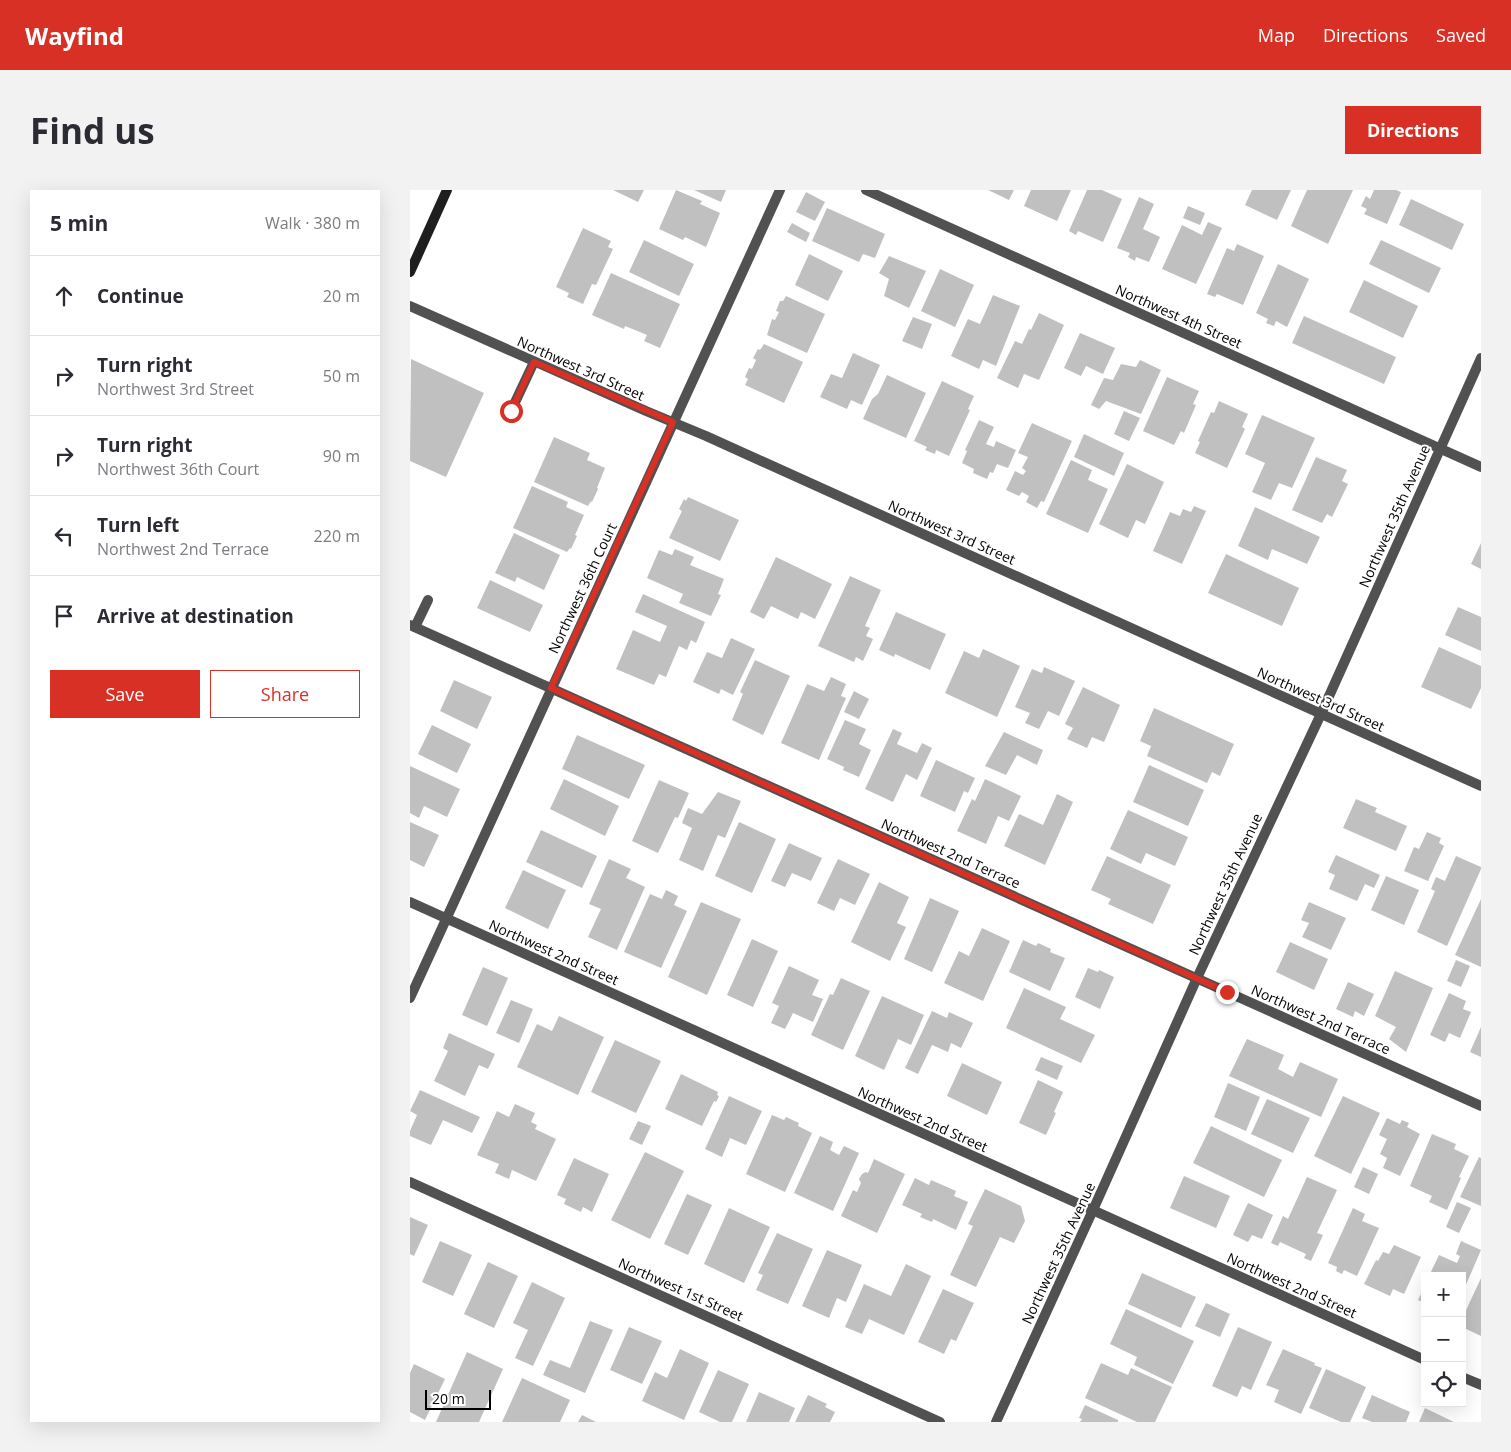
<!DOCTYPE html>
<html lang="en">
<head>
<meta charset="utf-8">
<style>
	body { margin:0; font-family:"Open Sans",sans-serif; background:#f2f2f3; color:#2b2b33 }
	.controls { position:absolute; right:15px; bottom:15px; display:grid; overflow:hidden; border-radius:0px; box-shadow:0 5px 20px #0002 }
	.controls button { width:45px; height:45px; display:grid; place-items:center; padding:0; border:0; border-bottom:1px solid #e1e1e2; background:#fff; color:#2b2b33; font:25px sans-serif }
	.scale { position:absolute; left:15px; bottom:12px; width:66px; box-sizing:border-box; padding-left:5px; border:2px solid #000; border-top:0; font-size:14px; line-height:18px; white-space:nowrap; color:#000; -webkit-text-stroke:4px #fff; paint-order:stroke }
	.stop { position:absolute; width:15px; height:15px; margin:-11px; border:4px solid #d93025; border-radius:50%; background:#fff }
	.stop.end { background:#d93025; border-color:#fff; box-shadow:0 1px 5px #0008 }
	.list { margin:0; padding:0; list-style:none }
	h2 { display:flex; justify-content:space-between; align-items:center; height:65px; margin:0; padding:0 20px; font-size:21px }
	h2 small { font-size:16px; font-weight:400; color:#7c7c81 }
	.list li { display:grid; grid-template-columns:32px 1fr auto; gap:15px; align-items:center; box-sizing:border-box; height:80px; padding:0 20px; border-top:1px solid #e1e1e2 }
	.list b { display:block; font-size:19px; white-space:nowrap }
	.list p { margin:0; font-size:16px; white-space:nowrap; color:#7c7c81 }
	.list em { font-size:16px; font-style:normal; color:#7c7c81 }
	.actions { display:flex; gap:10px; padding:15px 20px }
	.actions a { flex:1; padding:11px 0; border:1px solid #d93025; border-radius:0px; text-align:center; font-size:18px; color:#d93025 }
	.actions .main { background:#d93025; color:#fff }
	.icon { flex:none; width:28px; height:28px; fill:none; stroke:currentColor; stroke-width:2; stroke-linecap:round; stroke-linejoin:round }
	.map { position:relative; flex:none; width:1071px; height:1232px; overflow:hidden; border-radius:0px }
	header { display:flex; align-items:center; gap:30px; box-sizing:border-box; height:70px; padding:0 25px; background:#d93025; color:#fff }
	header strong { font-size:24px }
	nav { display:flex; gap:28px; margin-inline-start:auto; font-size:18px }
	.intro { display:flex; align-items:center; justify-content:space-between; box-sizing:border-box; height:120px; padding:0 30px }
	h1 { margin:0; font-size:35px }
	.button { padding:12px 22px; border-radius:0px; background:#d93025; color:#fff; font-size:18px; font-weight:700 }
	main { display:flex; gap:30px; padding:0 30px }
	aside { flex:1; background:#fff; border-radius:0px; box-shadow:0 5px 20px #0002 }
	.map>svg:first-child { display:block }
</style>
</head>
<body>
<header>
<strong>Wayfind</strong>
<nav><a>Map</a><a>Directions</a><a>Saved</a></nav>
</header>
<div class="intro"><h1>Find us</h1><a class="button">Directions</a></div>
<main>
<aside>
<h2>5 min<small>Walk · 380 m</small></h2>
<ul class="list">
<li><svg class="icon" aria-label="ahead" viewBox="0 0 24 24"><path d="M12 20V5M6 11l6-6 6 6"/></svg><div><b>Continue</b></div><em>20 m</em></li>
<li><svg class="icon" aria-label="right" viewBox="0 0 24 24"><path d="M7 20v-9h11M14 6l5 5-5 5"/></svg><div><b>Turn right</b><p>Northwest 3rd Street</p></div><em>50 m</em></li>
<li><svg class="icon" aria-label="right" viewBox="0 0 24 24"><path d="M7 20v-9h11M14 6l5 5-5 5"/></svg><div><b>Turn right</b><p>Northwest 36th Court</p></div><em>90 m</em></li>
<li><svg class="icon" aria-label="left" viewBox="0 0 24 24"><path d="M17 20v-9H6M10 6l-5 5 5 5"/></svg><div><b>Turn left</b><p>Northwest 2nd Terrace</p></div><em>220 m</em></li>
<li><svg class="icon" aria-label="arrive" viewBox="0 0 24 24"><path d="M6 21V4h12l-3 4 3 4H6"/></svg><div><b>Arrive at destination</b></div></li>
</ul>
<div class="actions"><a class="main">Save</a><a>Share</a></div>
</aside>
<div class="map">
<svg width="1071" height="1232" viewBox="0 0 1071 1232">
	<rect width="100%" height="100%" fill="#fff"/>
	<g fill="#c0c0c0">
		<polygon points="203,0 234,0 228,12"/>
		<polygon points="266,0 292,11 290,14 310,23 296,57 275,47 273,50 249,39"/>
		<polygon points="284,0 316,0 311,12"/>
		<polygon points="578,0 604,0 599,10"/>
		<polygon points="621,0 661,0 647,31 614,16"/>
		<polygon points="677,0 692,0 712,9 693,52 668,41 666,45 659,41"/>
		<polygon points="842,0 881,0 867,30 835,15"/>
		<polygon points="897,0 943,0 918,54 881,36"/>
		<polygon points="964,0 986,0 991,2 977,34 954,24 957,19 951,16 956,6 960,9"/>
		<polygon points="396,2 415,12 405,31 386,22"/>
		<polygon points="729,7 744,14 733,39 750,47 739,72 726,67 725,71 718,67 720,63 707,58"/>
		<polygon points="1001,9 1054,34 1042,60 989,35"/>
		<polygon points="778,16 795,23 790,35 773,28"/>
		<polygon points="417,18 475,44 465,68 453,64 449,72 402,51"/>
		<polygon points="798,32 812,38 786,94 752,79 772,35 792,45"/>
		<polygon points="382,33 400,43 396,52 377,42"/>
		<polygon points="173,38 201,51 198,57 203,59 186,95 182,94 173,114 157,107 159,103 146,97"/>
		<polygon points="234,50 284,74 269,106 219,82"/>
		<polygon points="971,50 1031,78 1019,103 959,74"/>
		<polygon points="827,54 854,66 833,115 807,104 805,107 797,104 817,58 824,61"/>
		<polygon points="399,64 433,81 418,111 385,95"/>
		<polygon points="479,66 516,81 499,118 474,106 479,89 469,83"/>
		<polygon points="868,74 899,89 877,137 866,131 864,136 856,133 858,129 846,123"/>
		<polygon points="530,79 564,95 545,137 511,121"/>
		<polygon points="201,83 270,114 250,158 234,151 237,145 215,136 214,139 182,125"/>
		<polygon points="954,90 1008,116 993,148 939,122"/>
		<polygon points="583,105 610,116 586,176 573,170 569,179 541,166 558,129 570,134"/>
		<polygon points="376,106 415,124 397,163 357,145 362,129 365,130 369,122 366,121 370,111 373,111"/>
		<polygon points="629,123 654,135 629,190 614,184 608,198 587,188 605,151 612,154 619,139 621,140"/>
		<polygon points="894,126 986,167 974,194 882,153"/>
		<polygon points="503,127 522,134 512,159 492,151"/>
		<polygon points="670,143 705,158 693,184 676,176 671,186 654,178"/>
		<polygon points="354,154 393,172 374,213 335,195 338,189 335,187 339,178 342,179 346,170 343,168 348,159 350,160"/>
		<polygon points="443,163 470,175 452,215 441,210 437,219 410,207 421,184 432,188"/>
		<polygon points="1,169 74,203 36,287 0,271"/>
		<polygon points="730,170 751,180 731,224 696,211 689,219 681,215 694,188 703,190 711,174 726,177"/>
		<polygon points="477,185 516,203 496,248 453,229 462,209 468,204"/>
		<polygon points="757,187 789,201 783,214 786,215 774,243 771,241 764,255 733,241"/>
		<polygon points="532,191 564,206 558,219 560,220 539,266 526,260 525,264 515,260 517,257 504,251"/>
		<polygon points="809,211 838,224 832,237 835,239 817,278 785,263 790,252 788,251 801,222 804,223"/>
		<polygon points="714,221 730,228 719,251 704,244"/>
		<polygon points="852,225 905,248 882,298 869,293 861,310 842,302 855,273 835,264"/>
		<polygon points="569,230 584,237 576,254 584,257 586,251 606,260 598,278 587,274 583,283 580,282 577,289 563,283 564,279 552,273 557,261 555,260"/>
		<polygon points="622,233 662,251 634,312 631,311 627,318 616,312 619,306 612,302 609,306 596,300 605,281 613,285 616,281 612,278 618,267 608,263"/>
		<polygon points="674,244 714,263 704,286 664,267"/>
		<polygon points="144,247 180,263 177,270 195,278 187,298 188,299 182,312 181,311 178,316 124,292"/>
		<polygon points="906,267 937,280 932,291 938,294 922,327 917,324 912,333 882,320"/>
		<polygon points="661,270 682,280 678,290 698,299 678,343 636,324"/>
		<polygon points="717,274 754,292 735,334 726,330 718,348 689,334"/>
		<polygon points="122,296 158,312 156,317 174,325 165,345 167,346 161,359 160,358 157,362 103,338"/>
		<polygon points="278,307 329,330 310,371 259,348 272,321 269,319 274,309 276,311"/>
		<polygon points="784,316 796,321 772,374 743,361 760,322 770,326 773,319 781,322"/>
		<polygon points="845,317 910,347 897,374 862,359 858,370 828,356"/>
		<polygon points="104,343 150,365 134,400 107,387 105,392 85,383"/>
		<polygon points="1071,353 1071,379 1061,374"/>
		<polygon points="265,359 284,367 280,375 314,389 308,404 311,405 301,426 269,413 273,404 237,388 249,360 262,365"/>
		<polygon points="816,364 889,398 872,436 798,403"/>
		<polygon points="366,367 422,394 405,429 391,422 388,429 361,416 354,429 340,422"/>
		<polygon points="440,386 471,400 455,436 460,438 456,446 463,449 453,471 446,467 444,472 408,456"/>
		<polygon points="80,390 133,415 120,442 67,418"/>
		<polygon points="233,404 295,432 286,453 281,450 277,460 269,456 256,487 249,484 244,495 206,479 223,440 250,452 257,436 225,422"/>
		<polygon points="1048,417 1071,427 1071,461 1035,445"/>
		<polygon points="486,422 536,444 520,480 485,464 484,467 469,460"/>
		<polygon points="321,448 345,459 323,505 311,499 309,504 283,492 297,462 312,468"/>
		<polygon points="1029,457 1071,476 1071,498 1061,519 1011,497"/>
		<polygon points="573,459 610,476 587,527 535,503 554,461 569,468"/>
		<polygon points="345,470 380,486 353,545 322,530 333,504 330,502"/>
		<polygon points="634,477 665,491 649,526 638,521 629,539 615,533 620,523 605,517 622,479 632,483"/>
		<polygon points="421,487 436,494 431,506 436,508 409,570 371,553 397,494 414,501"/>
		<polygon points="44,490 82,507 67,539 30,521"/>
		<polygon points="673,497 710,515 694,552 682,547 677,558 657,549 663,538 655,534"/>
		<polygon points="444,501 459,509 449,529 434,522"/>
		<polygon points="744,518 824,554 810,586 802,582 797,593 737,566 741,556 730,551"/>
		<polygon points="435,530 456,539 449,554 461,560 449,587 433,580 434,577 417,569"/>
		<polygon points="22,535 61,554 47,583 8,564"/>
		<polygon points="483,539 492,543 487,554 507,563 512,553 522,558 507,590 496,584 483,612 455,599"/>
		<polygon points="594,542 633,560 627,575 607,565 596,585 575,576"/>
		<polygon points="167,545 235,575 219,609 152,579"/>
		<polygon points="526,570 565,588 558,603 554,601 545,622 510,606"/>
		<polygon points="739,575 794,600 778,636 723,612"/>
		<polygon points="0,576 50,599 37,627 14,616 9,628 0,623"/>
		<polygon points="154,589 209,616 195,646 140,619"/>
		<polygon points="575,589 611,606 599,631 588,626 576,654 547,641 562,609 565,611"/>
		<polygon points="249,590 279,603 268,628 265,627 248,663 222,651"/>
		<polygon points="308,602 331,611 315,648 308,645 293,681 269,670 282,638 272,633 278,618 292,624"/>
		<polygon points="647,604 663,612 635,675 594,656 609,624 633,635"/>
		<polygon points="946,609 967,618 965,622 997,636 986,661 933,638"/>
		<polygon points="718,620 778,647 765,676 736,663 731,674 700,659"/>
		<polygon points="0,632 29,645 14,677 0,670"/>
		<polygon points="329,632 366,649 342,703 305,686"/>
		<polygon points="131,640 187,666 172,698 116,672"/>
		<polygon points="1017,642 1031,648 1029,653 1034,656 1018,691 994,681 1004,657 1009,659"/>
		<polygon points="379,653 412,668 401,691 382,683 375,697 361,691"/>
		<polygon points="926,665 970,685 964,698 955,694 947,711 919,699 925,685 918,682"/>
		<polygon points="697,666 761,695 743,734 698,714 701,709 681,700"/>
		<polygon points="1046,666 1071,677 1071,679 1037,756 1007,742 1025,701 1021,699 1026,687 1035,691"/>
		<polygon points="199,669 221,679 216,688 235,697 207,760 178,747 191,719 179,714"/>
		<polygon points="428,669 460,684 445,715 430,708 424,721 407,713"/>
		<polygon points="113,680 156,700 138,739 95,718"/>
		<polygon points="976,686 1009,700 994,735 961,720"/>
		<polygon points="469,692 499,707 487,733 496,737 480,771 441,752"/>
		<polygon points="256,700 268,706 264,715 277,721 251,778 214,762 240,704 252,709"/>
		<polygon points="520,708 549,721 522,782 494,769"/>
		<polygon points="1071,709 1071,777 1045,765"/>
		<polygon points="291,712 331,729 297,805 258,787"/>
		<polygon points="899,712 936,728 921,760 892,747 899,733 891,730"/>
		<polygon points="572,738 600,751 573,811 534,793 549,761 559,766"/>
		<polygon points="342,749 368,761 343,817 317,805"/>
		<polygon points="613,750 626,756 628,753 641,759 640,762 655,768 640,801 599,782"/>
		<polygon points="880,752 918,769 904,800 866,782"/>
		<polygon points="1046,770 1060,776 1051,797 1037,791"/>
		<polygon points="379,776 409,790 402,805 413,809 403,832 383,823 375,839 361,833 369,816 362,813"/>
		<polygon points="73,777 98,788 77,836 52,825"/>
		<polygon points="678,778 688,782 689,780 704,787 690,819 665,807"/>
		<polygon points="985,781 1023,798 996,862 979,849 986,837 965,826"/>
		<polygon points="431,788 460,801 433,860 401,845 420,804 423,805"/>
		<polygon points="938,792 964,804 954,826 945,821 943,827 926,819"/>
		<polygon points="614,798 656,817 650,829 685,845 671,873 596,838"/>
		<polygon points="1039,803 1056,811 1053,819 1061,822 1050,848 1039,843 1035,852 1020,845"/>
		<polygon points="472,806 514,825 501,855 488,849 474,880 445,866"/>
		<polygon points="101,810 123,819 109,853 86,843"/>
		<polygon points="522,821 537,828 539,822 563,833 551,858 541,853 538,862 522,855 508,884 495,878"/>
		<polygon points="149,826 194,847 168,905 107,877 127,834 142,841"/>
		<polygon points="1071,837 1071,867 1060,862"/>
		<polygon points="39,843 85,864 78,879 69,875 55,906 24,891 38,861 33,858"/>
		<polygon points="837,849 874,865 868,879 883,887 890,872 928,889 911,927 819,886"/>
		<polygon points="205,850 251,871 226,923 181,902"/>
		<polygon points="631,867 653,876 647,890 625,880"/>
		<polygon points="552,873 592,892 577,925 537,906"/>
		<polygon points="271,884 308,902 307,905 309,906 306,912 304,911 292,936 255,919"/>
		<polygon points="628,890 653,902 644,922 646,923 636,945 609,933"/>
		<polygon points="818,893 850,907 836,941 804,927"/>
		<polygon points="10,900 70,927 62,943 33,930 21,955 0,946 0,941 7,925 0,921"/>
		<polygon points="319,906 352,921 336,955 320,948 312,967 295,959"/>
		<polygon points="933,906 970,923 941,984 904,966"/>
		<polygon points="857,909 900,928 883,963 841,944"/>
		<polygon points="105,914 125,923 121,932 127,935 125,939 146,949 126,991 102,980 99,989 85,983 89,974 67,965 87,921 99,927"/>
		<polygon points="362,925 374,930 376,927 389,933 388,936 402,943 375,1002 336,984"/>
		<polygon points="977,928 990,934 992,930 999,933 997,937 1010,944 990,986 973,978 977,968 970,964 977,949 969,945"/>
		<polygon points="228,931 241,936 232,955 219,949"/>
		<polygon points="801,936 872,970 854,1007 783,973"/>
		<polygon points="1022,944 1046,954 1044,959 1059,966 1049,987 1051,988 1037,1020 1019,1012 1022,1006 1000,996"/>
		<polygon points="410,946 423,952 420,960 429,965 434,956 449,963 423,1021 384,1003"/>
		<polygon points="235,962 274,981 240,1049 201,1030"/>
		<polygon points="1069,967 1071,968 1071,1016 1050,1007"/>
		<polygon points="164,968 199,984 182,1022 173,1017 171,1022 154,1014 156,1009 147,1005"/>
		<polygon points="464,969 495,984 467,1043 431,1026 443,1000 447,1002 451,993 449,989 452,984 456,982 458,983"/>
		<polygon points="953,977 968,984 959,1004 944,997"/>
		<polygon points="774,986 820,1006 806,1038 760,1018"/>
		<polygon points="897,987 927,1000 907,1043 913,1045 901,1071 894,1068 896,1064 870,1052 868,1056 861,1053 873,1026 878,1029"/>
		<polygon points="505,988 519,995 521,990 546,1001 544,1006 558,1012 546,1040 523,1029 522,1032 510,1027 512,1024 492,1015"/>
		<polygon points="575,999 611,1016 615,1031 604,1053 590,1047 566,1097 540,1085 563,1036 558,1034"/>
		<polygon points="277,1004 302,1015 278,1065 254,1054"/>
		<polygon points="1047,1012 1061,1018 1049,1043 1036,1037"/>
		<polygon points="838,1013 863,1025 852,1049 842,1045 838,1052 823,1045"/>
		<polygon points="319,1018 360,1037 334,1093 294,1074"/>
		<polygon points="943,1018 955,1024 952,1031 969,1038 947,1086 934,1080 932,1084 926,1081 927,1077 918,1073"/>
		<polygon points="0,1027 18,1035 4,1066 0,1064"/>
		<polygon points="367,1043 403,1059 378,1114 346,1100 353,1085 348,1083"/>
		<polygon points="30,1051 62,1065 43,1106 12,1092"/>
		<polygon points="1051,1051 1071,1060 1052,1104 1052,1086 1019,1086 1029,1065 1047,1073 1050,1066 1046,1064"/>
		<polygon points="984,1055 1011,1067 994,1104 983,1099 980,1106 954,1094 966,1070 968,1071 973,1062 979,1064"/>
		<polygon points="417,1060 452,1075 436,1112 427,1108 419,1128 392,1116"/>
		<polygon points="78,1072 108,1086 84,1138 54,1124"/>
		<polygon points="496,1074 521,1086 494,1145 459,1129 452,1144 435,1137 454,1094 481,1106"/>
		<polygon points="732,1083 786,1107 771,1138 718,1114"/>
		<polygon points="1071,1088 1071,1146 1052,1137 1052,1129"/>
		<polygon points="122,1092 155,1108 123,1176 105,1168 118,1140 103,1133"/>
		<polygon points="1015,1096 1015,1113 1008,1110"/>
		<polygon points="533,1099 564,1113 546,1151 541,1149 534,1164 508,1152"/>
		<polygon points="796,1113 820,1124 810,1147 785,1136"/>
		<polygon points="716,1119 784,1151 763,1194 724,1175 727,1167 700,1154"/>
		<polygon points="180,1131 203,1140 175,1203 133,1185 140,1170 160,1178"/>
		<polygon points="219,1137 252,1151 232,1194 200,1180"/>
		<polygon points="828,1137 862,1152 841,1200 832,1196 827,1207 802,1196"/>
		<polygon points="270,1159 299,1173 274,1230 232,1211 245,1182 257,1188"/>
		<polygon points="873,1159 905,1173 904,1175 912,1178 891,1224 864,1212 869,1200 856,1195"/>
		<polygon points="57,1162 93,1179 69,1232 26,1232"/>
		<polygon points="691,1173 718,1185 721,1178 762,1197 745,1232 727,1232 675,1208"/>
		<polygon points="4,1174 35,1189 15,1230 0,1222 0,1183"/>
		<polygon points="916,1179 956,1197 940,1232 931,1232 899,1218"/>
		<polygon points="308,1180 339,1194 322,1232 310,1232 289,1222"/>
		<polygon points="112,1188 160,1210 150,1232 92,1232"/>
		<polygon points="349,1202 385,1218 379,1232 336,1232"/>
		<polygon points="398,1205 417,1214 415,1217 425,1222 420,1232 385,1232"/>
		<polygon points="962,1205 1000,1222 996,1232 962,1232 952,1228"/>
		<polygon points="675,1215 708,1230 708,1232 670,1232 672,1229 669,1228"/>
		<polygon points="1015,1218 1044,1232 1009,1232"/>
		<polygon points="172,1225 186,1232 168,1232"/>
	</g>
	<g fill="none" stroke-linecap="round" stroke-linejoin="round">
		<g stroke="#515151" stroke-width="10">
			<polyline points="101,221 124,172"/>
			<polyline points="5,437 18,410"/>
		</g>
		<g stroke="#515151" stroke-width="10">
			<polyline points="456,0 1071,277"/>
			<polyline points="0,116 236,221 296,246 1071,596"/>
			<polyline points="0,435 1071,916"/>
			<polyline points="0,712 1015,1170"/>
			<polyline points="0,808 370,0"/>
			<polyline points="0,992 530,1232"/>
			<polyline points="1052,1187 1071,1195"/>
			<polyline points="586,1232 683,1020 787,788 911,524 1071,168"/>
		</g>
		<polyline stroke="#1e1e1e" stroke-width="10" points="0,82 37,0"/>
	</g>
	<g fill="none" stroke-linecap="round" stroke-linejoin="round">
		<polyline stroke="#d93025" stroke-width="6" points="101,221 124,172 263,232 141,498 817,802"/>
	</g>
	<g text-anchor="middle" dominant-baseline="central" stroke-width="4" stroke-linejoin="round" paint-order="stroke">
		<g font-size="14" fill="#000" stroke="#fff">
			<text transform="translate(769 126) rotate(24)">Northwest 4th Street</text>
			<text transform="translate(171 178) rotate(24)">Northwest 3rd Street</text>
			<text transform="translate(984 326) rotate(-66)">Northwest 35th Avenue</text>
			<text transform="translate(542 342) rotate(24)">Northwest 3rd Street</text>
			<text transform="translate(172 398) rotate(-65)">Northwest 36th Court</text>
			<text transform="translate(911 509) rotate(24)">Northwest 3rd Street</text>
			<text transform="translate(541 663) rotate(24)">Northwest 2nd Terrace</text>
			<text transform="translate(815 694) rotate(-65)">Northwest 35th Avenue</text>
			<text transform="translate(144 762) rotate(24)">Northwest 2nd Street</text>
			<text transform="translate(911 829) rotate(24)">Northwest 2nd Terrace</text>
			<text transform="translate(513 929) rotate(24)">Northwest 2nd Street</text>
			<text transform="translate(648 1063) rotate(-65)">Northwest 35th Avenue</text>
			<text transform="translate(882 1095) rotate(24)">Northwest 2nd Street</text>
			<text transform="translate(271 1099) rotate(24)">Northwest 1st Street</text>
		</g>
	</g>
</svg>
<div class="controls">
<button>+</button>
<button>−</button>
<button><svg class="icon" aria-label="locate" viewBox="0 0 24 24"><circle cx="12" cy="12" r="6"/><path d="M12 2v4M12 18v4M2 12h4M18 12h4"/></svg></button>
</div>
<div class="scale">20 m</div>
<div class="stop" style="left:101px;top:221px"></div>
<div class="stop end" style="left:817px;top:802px"></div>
</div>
</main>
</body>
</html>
